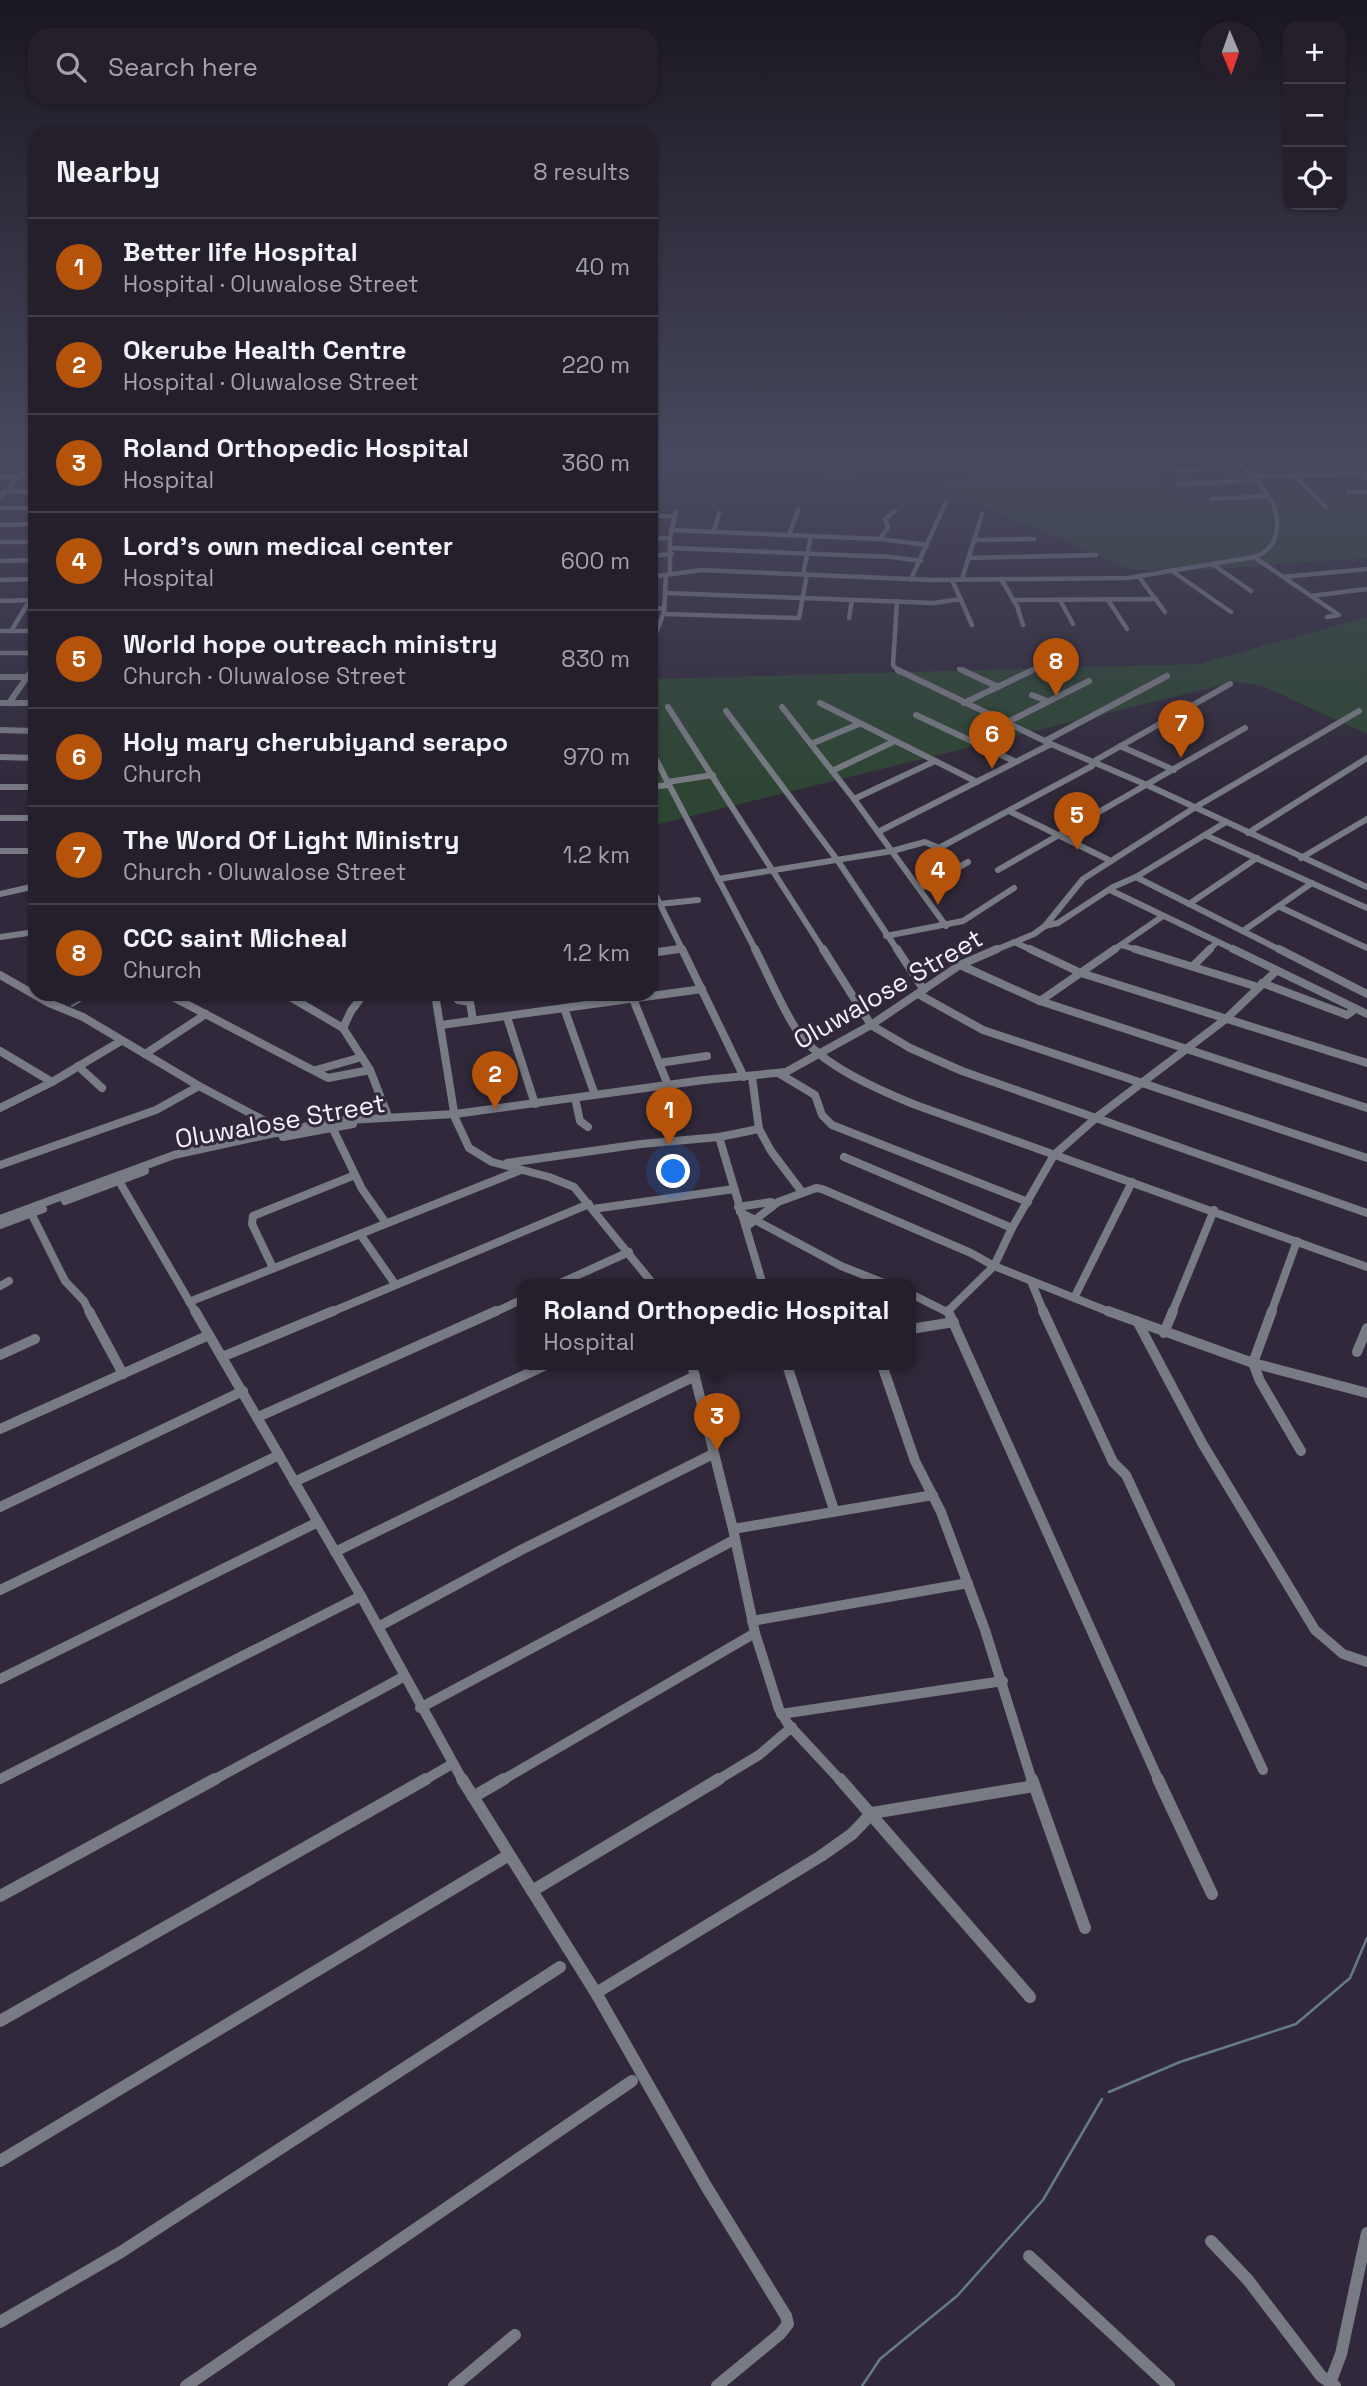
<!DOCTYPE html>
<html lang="en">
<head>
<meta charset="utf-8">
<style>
	body { margin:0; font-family:"Space Grotesk",sans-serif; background:#2d2734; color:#f1f3f6 }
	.controls { position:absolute; right:21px; top:21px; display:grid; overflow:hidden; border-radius:14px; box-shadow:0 2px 5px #0004 }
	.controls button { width:63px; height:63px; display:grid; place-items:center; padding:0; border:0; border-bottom:2px solid #423d48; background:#251f2c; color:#f1f3f6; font:35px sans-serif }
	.compass { position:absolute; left:1199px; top:21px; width:63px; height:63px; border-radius:50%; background:#251f2c; box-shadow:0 2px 5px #0004; rotate:178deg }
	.you { position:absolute; left:674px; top:1172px; width:24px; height:24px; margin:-18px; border:5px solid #fff; border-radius:50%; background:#1a73e8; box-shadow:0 0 0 10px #1a73e833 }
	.badge { display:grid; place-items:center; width:46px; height:46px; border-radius:50%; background:#b45309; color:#fff; font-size:23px; font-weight:700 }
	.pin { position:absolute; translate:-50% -58px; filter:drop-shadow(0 2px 4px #0008) }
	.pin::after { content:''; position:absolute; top:37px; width:24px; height:21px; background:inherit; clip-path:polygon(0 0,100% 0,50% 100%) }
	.popup { position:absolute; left:517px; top:1279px; width:399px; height:91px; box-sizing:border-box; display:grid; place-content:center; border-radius:14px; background:#251f2c; filter:drop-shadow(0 2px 5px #0005); font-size:23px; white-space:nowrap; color:#a3a2a9 }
	.popup b { font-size:26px; color:#f1f3f6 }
	.popup::after { content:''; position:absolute; left:50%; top:100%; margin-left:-14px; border:14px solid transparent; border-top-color:#251f2c }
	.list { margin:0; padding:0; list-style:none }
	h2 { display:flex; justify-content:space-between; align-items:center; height:91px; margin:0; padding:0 28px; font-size:30px }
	h2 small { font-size:23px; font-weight:400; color:#a3a2a9 }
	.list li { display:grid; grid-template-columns:46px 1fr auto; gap:21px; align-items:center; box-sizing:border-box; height:98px; padding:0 28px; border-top:2px solid #423d48 }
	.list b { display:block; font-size:26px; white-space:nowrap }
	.list p { margin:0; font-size:23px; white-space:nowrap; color:#a3a2a9 }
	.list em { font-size:23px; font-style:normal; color:#a3a2a9 }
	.icon { flex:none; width:38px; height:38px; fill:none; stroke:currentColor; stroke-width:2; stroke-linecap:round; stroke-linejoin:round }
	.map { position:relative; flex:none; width:1367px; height:2386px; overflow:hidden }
	.search { position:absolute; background:#251f2c; box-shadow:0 2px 5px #0004; left:28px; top:28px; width:630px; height:77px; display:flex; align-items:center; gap:18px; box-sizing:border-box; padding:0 24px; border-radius:21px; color:#a3a2a9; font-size:26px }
	.panel { position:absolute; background:#251f2c; box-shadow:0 2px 5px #0004; left:28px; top:126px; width:630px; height:875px; border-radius:21px }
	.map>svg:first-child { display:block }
</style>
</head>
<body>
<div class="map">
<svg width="1367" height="2386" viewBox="0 0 1367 2386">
	<rect width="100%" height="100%" fill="#31293b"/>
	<g fill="#2e4533">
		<polygon points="763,456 786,456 867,482 931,484 997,475 1040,464 1057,456 1130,456 1174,493 1178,501 1241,497 1239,492 1306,486 1316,493 1365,495 1367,497 1367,558 1203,570 1131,570 961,496 863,484"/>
		<path d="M 827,456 L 880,456 L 874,469 C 855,474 840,472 827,456 Z"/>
		<polygon points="1367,617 1367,734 1263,686 1234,682 651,826 651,679 1199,664"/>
	</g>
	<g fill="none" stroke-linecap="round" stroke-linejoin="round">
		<polyline stroke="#647b8a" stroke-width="2" points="72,1006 92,994"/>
		<g stroke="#647b8a" stroke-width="2.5">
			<polyline points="1109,2092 1180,2062 1296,2024 1350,1978 1367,1938"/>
			<polyline points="862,2386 880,2359 957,2296 1043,2200 1102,2099"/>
		</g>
		<g stroke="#797b84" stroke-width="4.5">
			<polyline points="1349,456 1367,480"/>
			<polyline points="1351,457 1367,457"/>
			<polyline points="1142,460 1185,456"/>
			<polyline points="1238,462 1306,460 1321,475"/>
			<polyline points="0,463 35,462"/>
			<polyline points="1178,471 1241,466"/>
			<polyline points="1294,475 1326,507"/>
			<polyline points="1250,476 1367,474"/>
			<polyline points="0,477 35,476"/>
			<polyline points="1178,484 1254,481"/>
			<polyline points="3,492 35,491"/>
			<polyline points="1348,492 1367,492"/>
			<polyline points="0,498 35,459"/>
			<polyline points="1212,499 1268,496"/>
			<polyline points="0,508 35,508"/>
			<polyline points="651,515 675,517"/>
			<polyline points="0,525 35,524"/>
			<polyline points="671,530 880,539 927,545"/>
			<polyline points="714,531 719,513"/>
			<polyline points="789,535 798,510"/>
			<polyline points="651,539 670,538"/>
			<polyline points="880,539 888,527 885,519 895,511"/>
			<polyline points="974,540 1034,539"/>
			<polyline points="0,542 35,542"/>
			<polyline points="672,548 892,557 921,561"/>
			<polyline points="651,556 672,554"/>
			<polyline points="1254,557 1339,615 1327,617"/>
			<polyline points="969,558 1096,555"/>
			<polyline points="0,561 35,560"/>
			<polyline points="1212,564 1251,591"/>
			<polyline points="1172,571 1231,612"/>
			<polyline points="670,574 670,538 676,511"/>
			<polyline points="803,574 811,536"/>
			<path d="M 651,577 L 701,570 L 932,580 L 1128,578 L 1254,557 C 1265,553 1273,547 1276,534 C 1284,501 1253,477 1232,456"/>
			<polyline points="1139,577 1165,612"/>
			<polyline points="1283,577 1367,569"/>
			<polyline points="911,579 946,502"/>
			<polyline points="962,579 982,514"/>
			<polyline points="1001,579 1017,606 1023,625"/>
			<polyline points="0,580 35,579"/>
			<polyline points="952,580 972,625"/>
			<polyline points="667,593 934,603 961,599"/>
			<polyline points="1311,596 1367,589"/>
			<polyline points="1013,600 1156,599"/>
			<polyline points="1060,600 1073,624"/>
			<polyline points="1108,600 1127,629"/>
			<polyline points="0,601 32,600"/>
			<polyline points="897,601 893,665 899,672"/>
			<polyline points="651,609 665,608"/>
			<polyline points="665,614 799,618 807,574"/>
			<polyline points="849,618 852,600"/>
			<polyline points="0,631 35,631"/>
			<polyline points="11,631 30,600"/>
			<polyline points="651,647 664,612 666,575"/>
			<polyline points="0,653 35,653"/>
			<polyline points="959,669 966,672"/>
			<polyline points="31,672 35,666"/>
			<polyline points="1029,672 1057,659"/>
		</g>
		<g stroke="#797b84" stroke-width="6">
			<polyline points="898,670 1051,744 1147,785 1367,887"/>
			<polyline points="962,670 998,687"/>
			<polyline points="0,677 27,677"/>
			<polyline points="1032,695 1047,701"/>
			<polyline points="0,703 35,703"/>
			<polyline points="9,703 32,670"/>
			<polyline points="820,703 977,782"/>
			<polyline points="964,703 1033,670"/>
			<polyline points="668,707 824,951"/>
			<polyline points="782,707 854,799 946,926"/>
			<polyline points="726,711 838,861 898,951"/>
			<polyline points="916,715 1014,761"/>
			<polyline points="1006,723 1089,681"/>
			<polyline points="0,730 35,731"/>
			<polyline points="1045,741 1167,676"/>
			<polyline points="811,744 859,724"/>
			<polyline points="1120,746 1174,770"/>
			<polyline points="651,750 756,951"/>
			<polyline points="0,757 35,758"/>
			<polyline points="832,771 895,741"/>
			<polyline points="667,782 713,775"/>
			<polyline points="0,787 35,787"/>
			<polyline points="651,787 668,785"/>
			<polyline points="854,799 935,761"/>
			<polyline points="1011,812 1111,861"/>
			<polyline points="0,818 35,818"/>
			<polyline points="878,832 1051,744"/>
			<polyline points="1248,833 1367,758"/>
			<polyline points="1205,835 1367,908"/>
			<polyline points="0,851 35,851"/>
			<polyline points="1301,858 1367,819"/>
			<polyline points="998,870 1245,728"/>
			<polyline points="1136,877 1282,951"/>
			<polyline points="718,879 892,851 925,842 939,848 1092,766 1096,760 1230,684"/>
			<polyline points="651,886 683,951"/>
			<polyline points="921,888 968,862"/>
			<polyline points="1110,890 1237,951"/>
			<polyline points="0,894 35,886"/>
			<polyline points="659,904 698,900"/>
			<polyline points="1189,904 1257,858"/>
			<polyline points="1280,907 1367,948"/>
			<polyline points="1045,926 1058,923 1113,887 1136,877 1226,822"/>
			<polyline points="1243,931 1312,883"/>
			<polyline points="886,936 963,921 1014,888"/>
			<polyline points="0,937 35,932"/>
			<polyline points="1014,942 1034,951"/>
			<polyline points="1121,945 1141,951"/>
			<polyline points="665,951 682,949"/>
			<polyline points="993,951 1034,934 1045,926 1083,879 1194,808 1359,711"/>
			<polyline points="1112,951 1163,916"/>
			<polyline points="1208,951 1216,943"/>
		</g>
		<g stroke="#797b84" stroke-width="8">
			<polyline points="682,949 744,1077"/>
			<path d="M 755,949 C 769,976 781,1007 798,1032 C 821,1065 877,1089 913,1104 L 1367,1267"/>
			<polyline points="823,949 871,1025 910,1048 962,1071 1367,1213"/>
			<polyline points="897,949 924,990"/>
			<polyline points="1030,949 1081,973 1367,1063"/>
			<polyline points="1135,949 1258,987"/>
			<polyline points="1233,949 1367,1014"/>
			<polyline points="1279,949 1367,994"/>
			<polyline points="651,953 679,949"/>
			<polyline points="960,965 1040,1001 1367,1108"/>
			<polyline points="1193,966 1210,949"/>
			<polyline points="0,975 49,1003 83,1017 199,1086 267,1122 278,1133"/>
			<polyline points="1262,983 1347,1015 1355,1009"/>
			<polyline points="167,994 328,1078 370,1070"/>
			<polyline points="285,994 343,1028 370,1070 388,1116"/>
			<polyline points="435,994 455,1118 469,1148 492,1162 549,1177 574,1187 654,1285"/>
			<polyline points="454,994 458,1000 470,1002 473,1020"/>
			<polyline points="918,994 983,1030 1367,1158"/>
			<polyline points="633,999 668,1085"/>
			<polyline points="1040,1001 1115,949"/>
			<polyline points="564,1008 595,1095"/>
			<polyline points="507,1017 535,1104"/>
			<polyline points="441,1025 702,989"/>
			<polyline points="343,1028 351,1011 364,994"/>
			<polyline points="0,1051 52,1082"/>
			<polyline points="145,1054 206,1014"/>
			<polyline points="659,1063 707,1056"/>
			<polyline points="78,1066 102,1088"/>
			<polyline points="316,1070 362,1057"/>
			<polyline points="780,1074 815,1095 822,1115 832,1125 1028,1202"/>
			<polyline points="752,1077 759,1129 771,1151 802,1192"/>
			<polyline points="575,1098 580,1121 588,1127"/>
			<polyline points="0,1108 52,1082 121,1041"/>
			<polyline points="332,1127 362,1189 386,1223"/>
			<polyline points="283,1137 353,1124"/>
			<polyline points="719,1137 763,1285"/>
			<polyline points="844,1157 1012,1228"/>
			<polyline points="507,1163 641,1144 719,1137 759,1129"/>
			<polyline points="0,1165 156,1110 199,1086"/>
			<polyline points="119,1181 196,1313"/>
			<polyline points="65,1201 145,1171"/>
			<polyline points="738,1207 771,1202"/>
			<polyline points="593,1209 734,1189"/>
			<polyline points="740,1212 841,1266 889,1285"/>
			<polyline points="31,1213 65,1281 84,1301 90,1313"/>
			<polyline points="0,1219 174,1155 331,1121 455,1114 704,1080 786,1072 871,1025 960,965 997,949"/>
			<polyline points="0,1225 43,1209"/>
			<polyline points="746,1227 778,1202 816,1188 822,1189 971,1253 994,1266 1112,1313"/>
			<polyline points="360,1234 395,1284"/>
			<polyline points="273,1268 252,1224 253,1216 355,1175"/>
			<polyline points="1031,1281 1044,1313"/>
			<polyline points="556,1285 629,1252"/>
			<polyline points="0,1286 9,1281"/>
			<polyline points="911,1294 949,1313"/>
			<polyline points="1075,1296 1132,1182"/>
			<polyline points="189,1302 521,1170"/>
			<polyline points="948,1311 994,1266 1012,1228 1054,1155 1097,1117 1227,1018 1275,972"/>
			<polyline points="329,1313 589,1204"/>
			<polyline points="493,1313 523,1299"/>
			<polyline points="1172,1313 1214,1210"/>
			<polyline points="1271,1313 1297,1241"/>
		</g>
		<g stroke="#797b84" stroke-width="10">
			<polyline points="89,1311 123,1374"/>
			<polyline points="195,1311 361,1596 463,1781"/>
			<polyline points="948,1311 1159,1781"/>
			<polyline points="1043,1311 1113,1462 1126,1475 1263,1770"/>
			<polyline points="1108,1311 1253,1363 1367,1393"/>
			<polyline points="1272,1311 1253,1363 1260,1381 1301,1451"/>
			<polyline points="1137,1321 1202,1443 1315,1630 1343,1654 1367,1662"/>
			<polyline points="911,1329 954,1322"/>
			<polyline points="1164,1333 1173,1311"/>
			<polyline points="1357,1352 1367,1328"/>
			<polyline points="0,1355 35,1339"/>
			<polyline points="222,1357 333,1311"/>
			<polyline points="692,1365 733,1529 755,1633 779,1709 788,1724 841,1781"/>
			<polyline points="787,1365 834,1510"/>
			<polyline points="882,1365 915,1461 941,1512 985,1630 1032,1781"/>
			<polyline points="258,1417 496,1311"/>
			<polyline points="0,1429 209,1335"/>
			<polyline points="294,1482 546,1365"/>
			<polyline points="0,1507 243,1391"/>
			<polyline points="733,1529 933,1495"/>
			<polyline points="335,1552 695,1376"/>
			<polyline points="0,1590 279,1455"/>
			<polyline points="752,1621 968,1583"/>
			<polyline points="378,1627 521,1550 713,1454"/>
			<polyline points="0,1679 316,1523"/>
			<polyline points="420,1708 734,1540"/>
			<polyline points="781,1714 1003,1681"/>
			<polyline points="0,1779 361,1596"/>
			<polyline points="212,1781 403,1677"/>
			<polyline points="423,1781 452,1764"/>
			<polyline points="501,1781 755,1633"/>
			<polyline points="716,1781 759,1755 792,1727"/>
		</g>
		<g stroke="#797b84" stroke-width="12">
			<polyline points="462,1779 596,1993 706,2186 786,2316 788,2324 780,2334 717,2386"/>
			<polyline points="840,1779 1030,1997"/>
			<polyline points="1032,1779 1085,1928"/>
			<polyline points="1158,1779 1212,1894"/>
			<polyline points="473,1797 504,1779"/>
			<polyline points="532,1891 719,1779"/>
			<polyline points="0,1896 215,1779"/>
			<polyline points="596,1993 821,1856 852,1834 872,1813 1034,1786"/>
			<polyline points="0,2021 426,1779"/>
			<polyline points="0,2161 509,1855"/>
			<polyline points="1211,2241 1248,2280 1321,2376 1335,2386"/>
			<polyline points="1029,2256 1169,2386"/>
			<polyline points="0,2322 121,2252 560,1967"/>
			<polyline points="1330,2383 1341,2354 1367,2233"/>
			<polyline points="186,2386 632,2081"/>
			<polyline points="454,2386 515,2335"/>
		</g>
	</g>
	<linearGradient id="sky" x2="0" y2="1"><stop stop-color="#1b1720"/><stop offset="0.58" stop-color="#484960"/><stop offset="1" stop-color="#484960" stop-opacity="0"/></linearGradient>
	<rect width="1367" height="790" fill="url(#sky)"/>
	<g text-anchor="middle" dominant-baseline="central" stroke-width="6" stroke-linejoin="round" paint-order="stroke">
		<g font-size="26" fill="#f5f0fc" stroke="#31293b">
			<text transform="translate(888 989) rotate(-30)">Oluwalose Street</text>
			<text transform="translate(280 1121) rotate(-10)">Oluwalose Street</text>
		</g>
	</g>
</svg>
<div class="controls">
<button>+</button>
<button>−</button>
<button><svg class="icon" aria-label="locate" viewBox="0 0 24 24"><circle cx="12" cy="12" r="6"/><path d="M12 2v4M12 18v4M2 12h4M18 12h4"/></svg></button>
</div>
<svg class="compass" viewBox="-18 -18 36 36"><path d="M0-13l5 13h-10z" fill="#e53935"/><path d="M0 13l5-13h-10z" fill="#a3a2a9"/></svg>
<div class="you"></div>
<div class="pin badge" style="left:669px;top:1145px">1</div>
<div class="pin badge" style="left:495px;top:1109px">2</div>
<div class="pin badge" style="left:717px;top:1451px">3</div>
<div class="popup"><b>Roland Orthopedic Hospital</b>Hospital</div>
<div class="pin badge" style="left:938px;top:905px">4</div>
<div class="pin badge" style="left:1077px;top:850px">5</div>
<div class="pin badge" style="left:992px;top:769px">6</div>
<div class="pin badge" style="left:1181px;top:758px">7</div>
<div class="pin badge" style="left:1056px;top:696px">8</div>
<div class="search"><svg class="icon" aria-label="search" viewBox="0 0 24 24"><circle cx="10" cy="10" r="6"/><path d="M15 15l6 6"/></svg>Search here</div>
<section class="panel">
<h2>Nearby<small>8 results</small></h2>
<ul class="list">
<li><span class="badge">1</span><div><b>Better life Hospital</b><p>Hospital · Oluwalose Street</p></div><em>40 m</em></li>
<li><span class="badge">2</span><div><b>Okerube Health Centre</b><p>Hospital · Oluwalose Street</p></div><em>220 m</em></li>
<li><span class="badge">3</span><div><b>Roland Orthopedic Hospital</b><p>Hospital</p></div><em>360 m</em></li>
<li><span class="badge">4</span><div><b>Lord's own medical center</b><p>Hospital</p></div><em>600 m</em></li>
<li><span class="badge">5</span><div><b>World hope outreach ministry</b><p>Church · Oluwalose Street</p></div><em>830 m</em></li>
<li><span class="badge">6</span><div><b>Holy mary cherubiyand serapo</b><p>Church</p></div><em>970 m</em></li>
<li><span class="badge">7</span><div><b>The Word Of Light Ministry</b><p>Church · Oluwalose Street</p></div><em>1.2 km</em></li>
<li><span class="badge">8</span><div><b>CCC saint Micheal</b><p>Church</p></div><em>1.2 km</em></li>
</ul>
</section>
</div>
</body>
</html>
